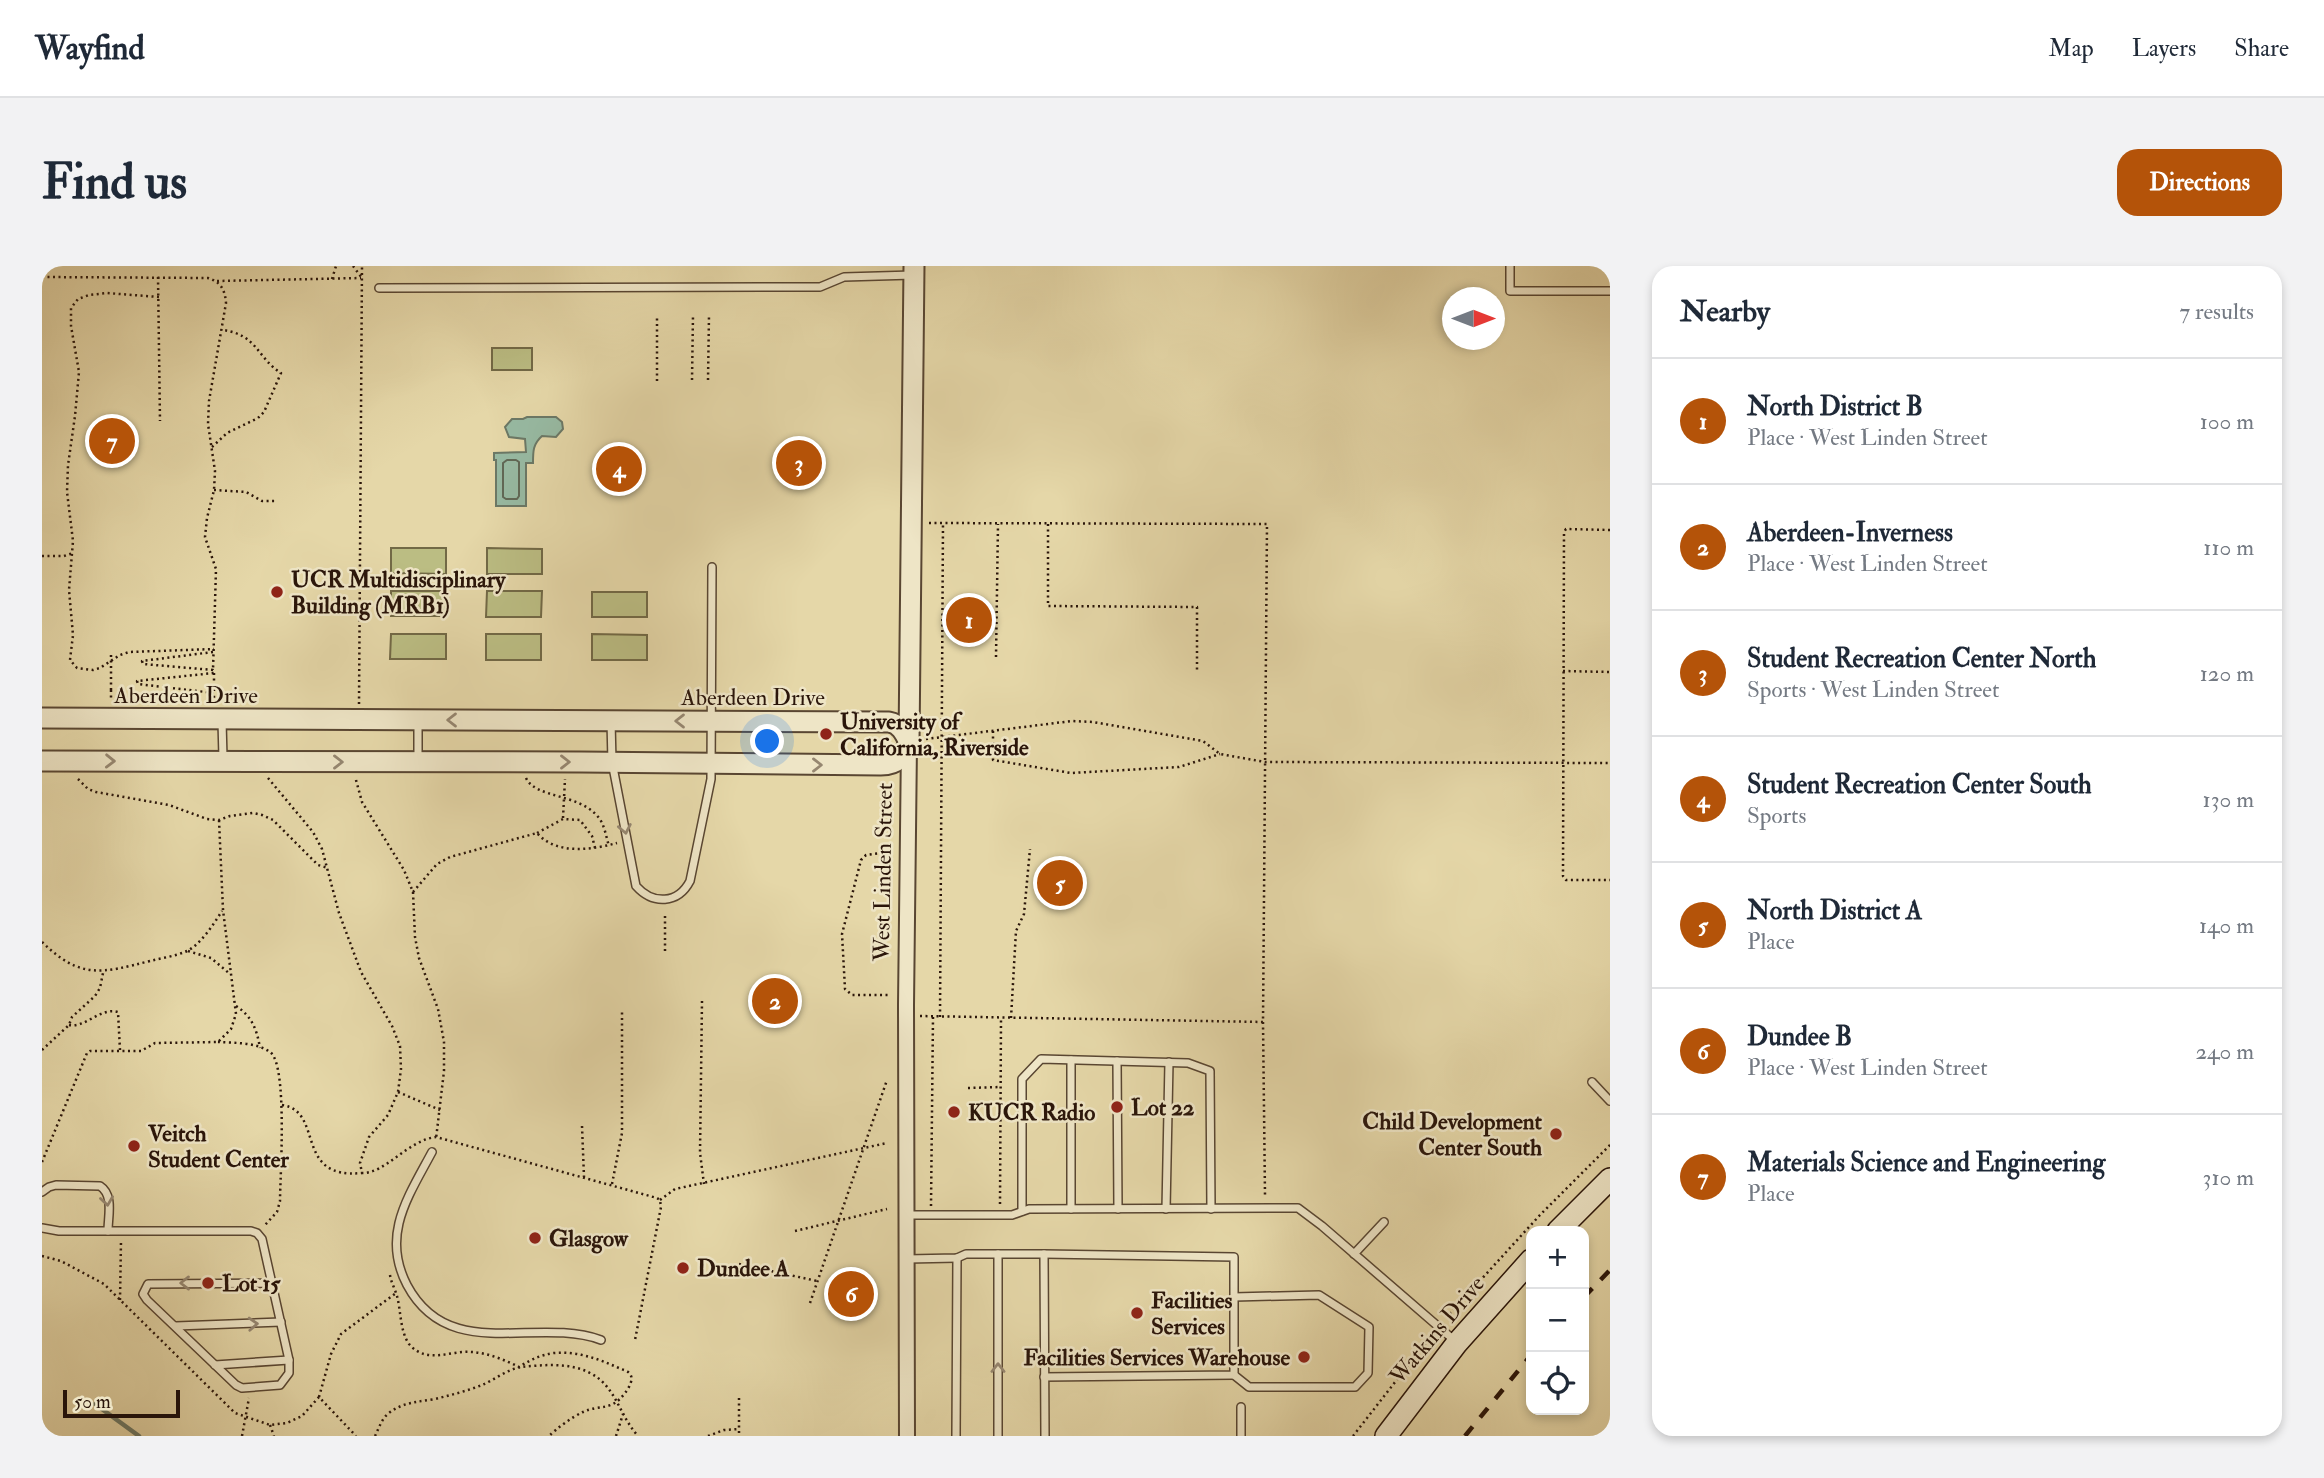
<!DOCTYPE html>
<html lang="en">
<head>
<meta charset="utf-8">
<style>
	body { margin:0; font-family:"IM FELL Double Pica",serif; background:#f2f2f3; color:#1f2937 }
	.controls { position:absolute; right:21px; bottom:21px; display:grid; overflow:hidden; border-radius:14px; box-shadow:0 4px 10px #0003 }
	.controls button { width:63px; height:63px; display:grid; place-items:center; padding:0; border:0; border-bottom:2px solid #e0e1e3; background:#fff; color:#1f2937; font:35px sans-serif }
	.compass { position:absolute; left:1400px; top:21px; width:63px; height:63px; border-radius:50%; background:#fff; box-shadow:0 4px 10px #0003; rotate:90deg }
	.scale { position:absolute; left:21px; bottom:18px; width:117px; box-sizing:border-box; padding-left:7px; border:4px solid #2a150a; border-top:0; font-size:19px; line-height:24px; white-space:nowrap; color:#2a150a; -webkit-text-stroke:5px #eee5c6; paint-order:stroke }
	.you { position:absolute; left:726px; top:476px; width:24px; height:24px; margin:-18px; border:5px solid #fff; border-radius:50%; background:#1a73e8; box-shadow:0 0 0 10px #1a73e833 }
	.badge { display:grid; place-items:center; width:46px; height:46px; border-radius:50%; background:#b45309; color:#fff; font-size:23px; font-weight:700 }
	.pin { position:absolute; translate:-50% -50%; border:4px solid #fff; box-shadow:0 2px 7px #0006 }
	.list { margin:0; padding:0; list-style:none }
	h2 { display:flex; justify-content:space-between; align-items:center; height:91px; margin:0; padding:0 28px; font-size:30px }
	h2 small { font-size:23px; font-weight:400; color:#747a83 }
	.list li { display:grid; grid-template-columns:46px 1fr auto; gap:21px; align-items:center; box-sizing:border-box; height:126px; padding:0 28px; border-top:2px solid #e0e1e3 }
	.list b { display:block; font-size:26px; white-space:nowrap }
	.list p { margin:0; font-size:23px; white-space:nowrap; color:#747a83 }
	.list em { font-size:23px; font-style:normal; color:#747a83 }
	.icon { flex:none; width:38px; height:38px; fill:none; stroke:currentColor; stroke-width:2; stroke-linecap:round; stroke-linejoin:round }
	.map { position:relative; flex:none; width:1568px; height:1170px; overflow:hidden; border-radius:21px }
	header { display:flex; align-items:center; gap:42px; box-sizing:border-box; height:98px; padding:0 35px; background:#fff; border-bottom:2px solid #e0e1e3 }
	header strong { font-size:33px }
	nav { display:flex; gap:38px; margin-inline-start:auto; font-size:24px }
	.intro { display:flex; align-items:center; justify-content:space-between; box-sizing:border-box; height:168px; padding:0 42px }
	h1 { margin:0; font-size:49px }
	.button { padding:18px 32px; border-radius:21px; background:#b45309; color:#fff; font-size:24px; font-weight:700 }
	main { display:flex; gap:42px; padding:0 42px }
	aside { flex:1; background:#fff; border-radius:21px; box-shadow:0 4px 10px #0003 }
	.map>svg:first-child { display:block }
</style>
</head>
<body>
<header>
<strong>Wayfind</strong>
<nav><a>Map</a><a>Layers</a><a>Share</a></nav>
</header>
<div class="intro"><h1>Find us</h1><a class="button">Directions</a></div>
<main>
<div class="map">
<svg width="1568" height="1170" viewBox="0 0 1568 1170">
	<rect width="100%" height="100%" fill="#e5d7a8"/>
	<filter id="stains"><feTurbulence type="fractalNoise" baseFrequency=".00286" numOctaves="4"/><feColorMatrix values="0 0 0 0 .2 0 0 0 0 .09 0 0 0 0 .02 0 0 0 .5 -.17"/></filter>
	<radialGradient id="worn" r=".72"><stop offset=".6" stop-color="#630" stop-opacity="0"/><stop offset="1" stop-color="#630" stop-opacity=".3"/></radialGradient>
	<g fill="#bbbd83" stroke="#726946" stroke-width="2">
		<rect x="450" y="82" width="40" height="22"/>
		<polygon points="349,282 404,282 404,308 349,307"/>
		<polygon points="445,282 500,283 500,308 445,308"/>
		<rect x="349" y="325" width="55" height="25"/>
		<polygon points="445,325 500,325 499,351 444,351"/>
		<rect x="550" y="326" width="55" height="25"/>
		<polygon points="349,368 404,368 404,393 348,393"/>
		<rect x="444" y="368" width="55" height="26"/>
		<polygon points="550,368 605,369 605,394 550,394"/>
	</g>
	<path fill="#97baa3" stroke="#6b7866" stroke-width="2" d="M 485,151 L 514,151 L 520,156 L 521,163 L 514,171 L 500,170 C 491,178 491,185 491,197 L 484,197 L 484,240 L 454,240 L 454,194 L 452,194 L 452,187 L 484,186 L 483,173 L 467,171 L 463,161 L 470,153 L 481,153 Z"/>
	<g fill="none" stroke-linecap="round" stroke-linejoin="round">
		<polygon stroke="#606856" stroke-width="2" points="465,194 474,194 477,196 477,230 475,233 464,233 461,231 461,197"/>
		<polyline stroke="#6b7866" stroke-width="4.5" points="53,1138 97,1170"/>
		<g stroke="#594632" stroke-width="10">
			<g id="service">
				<polyline points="1468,0 1468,25 1568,25"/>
				<polyline points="337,22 771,21 778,21 802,11 871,9"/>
				<polyline points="180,455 181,492"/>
				<polyline points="376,455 376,495"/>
				<path d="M 569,455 L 570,496 L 594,620 C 611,639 636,638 648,615 L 669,513 L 670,301"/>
				<polyline points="1029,794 1029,943"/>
				<polyline points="1075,795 1076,943"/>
				<polyline points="1550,816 1568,835"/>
				<path d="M 390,886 C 366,931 339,969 365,1019 C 407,1098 493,1050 559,1074"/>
				<path d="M 0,926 L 7,921 L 14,919 L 58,920 C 72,929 66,950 66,965"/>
				<polyline points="1124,943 1127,796"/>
				<polyline points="980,945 980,813 999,793 1146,797 1168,805 1169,943"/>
				<polyline points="865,949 970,949 987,943 1256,942 1280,960 1413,1075"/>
				<polyline points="0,962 17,965 209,965 215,967 220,973 247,1094 247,1107 238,1119 200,1122 194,1119 105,1034 101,1028 106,1018 230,1017"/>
				<polyline points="956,988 1002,988 1003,1170"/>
				<polyline points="1002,988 1192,991 1192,1109 1002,1111"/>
				<polyline points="1312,988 1342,956"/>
				<polyline points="865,993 915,992 924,988 956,988 956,1170"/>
				<polyline points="1192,1031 1277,1029 1327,1061 1326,1107 1313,1121 1207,1121 1192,1109"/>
				<polyline points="134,1060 239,1056"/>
				<polyline points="173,1099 247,1094"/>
				<polyline points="914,1170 915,992"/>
				<polyline points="1199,1170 1199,1141"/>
			</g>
		</g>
		<g stroke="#594632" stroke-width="18">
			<polyline id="minor" points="865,1170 864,739 867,478"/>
		</g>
		<g stroke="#594632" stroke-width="23">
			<g id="tertiary">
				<path d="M 0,452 L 847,456 C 858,458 862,466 867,476"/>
				<path d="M 0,495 L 539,496 L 839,499 C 856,499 861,491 867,476 L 872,0"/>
			</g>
		</g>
		<g stroke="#2a150a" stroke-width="24">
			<g id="secondary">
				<polyline points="1516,965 1568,913"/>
				<polyline points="1344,1170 1415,1077 1489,994"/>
			</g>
		</g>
		<g stroke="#2a150a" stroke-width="2.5" stroke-dasharray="2 3.5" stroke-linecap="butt">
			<polyline points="311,0 320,12"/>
			<path d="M 0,11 L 166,12 C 179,16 183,24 184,37 L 167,135 L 166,158 L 173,205 L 172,224 L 165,252 L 163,271 L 174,303 L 171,404"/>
			<polyline points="116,11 118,155"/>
			<polyline points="290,13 294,0"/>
			<polyline points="175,15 319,12"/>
			<polyline points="117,31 65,27 47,29 36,33 29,42 29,60 37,106 33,150 26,199 25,226 31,275 27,324 31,369 28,394 35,402 51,404 58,402 78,389 87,386 172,383"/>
			<polyline points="650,114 651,49"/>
			<polyline points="666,114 667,49"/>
			<polyline points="615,115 615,49"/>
			<path d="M 170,181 L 185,167 L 216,152 L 222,146 L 239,107 C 215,92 216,69 181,64"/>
			<polyline points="172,224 204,226 220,235 233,235"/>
			<polyline points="887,257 1225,258 1221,756 1223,929"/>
			<polyline points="1006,258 1006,340 1155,341 1155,406"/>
			<polyline points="1568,264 1524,263 1522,266 1521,610 1524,614 1568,614"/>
			<polyline points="0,290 22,290 31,287"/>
			<polyline points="171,386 100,395 101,398 171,404 172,407 95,415 96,418 172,427 172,436"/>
			<polyline points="954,391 956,258"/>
			<polyline points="1521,405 1568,406"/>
			<polyline points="172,407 172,425"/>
			<polyline points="69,424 69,434"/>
			<polyline points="317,438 320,0"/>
			<polyline points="951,465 951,494 1029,507 1137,501 1178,488"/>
			<polyline points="884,473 1030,455 1051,456 1161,475 1178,488 1223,496 1568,497"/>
			<path d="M 226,512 L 271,566 L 280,583 L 297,647 L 319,706 L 350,760 L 358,780 L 359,803 L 356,826 L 346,849 L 327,871 L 318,897 L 320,907 C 343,908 366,874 394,871 L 615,932 L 618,934 L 619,941 L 593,1074"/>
			<path d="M 484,512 C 494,533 538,527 557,552 C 563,560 564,571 567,580"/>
			<polyline points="36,513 46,523 54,526 127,539 165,553 177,554 188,550 211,547 220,549 231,554 276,599 286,602"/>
			<polyline points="314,514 320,536 362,604 371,626 373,671 377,692 396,743 402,776 402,805 394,873"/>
			<polyline points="521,552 523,513"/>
			<polyline points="495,567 521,553 538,554 550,570 553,582"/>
			<polyline points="846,586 824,589 819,594 800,668 803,723 810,729 849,729"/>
			<path d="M 371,626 L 395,598 L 408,591 L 495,567 C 514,589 549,584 575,577"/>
			<polyline points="623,650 623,687"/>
			<path d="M 0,676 C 39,714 60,707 108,695 C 120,692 134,690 145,685 C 159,678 171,659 180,645"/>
			<polyline points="146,685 169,692 188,708"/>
			<polyline points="660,735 658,887 662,918"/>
			<path d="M 194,740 C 210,750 215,764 218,782"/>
			<polyline points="878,750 1221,756"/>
			<polyline points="898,751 901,257"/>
			<polyline points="969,752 974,665 982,648 988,583"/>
			<path d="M 27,759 C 44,762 58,741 76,746 L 78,784"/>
			<path d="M 176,776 C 192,777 214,776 228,786 C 246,798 238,911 238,935 L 235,946 L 223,959"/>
			<polyline points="0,784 27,759 30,751 53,730 58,722 61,707"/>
			<polyline points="926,822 959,821"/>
			<polyline points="356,826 398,844"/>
			<path d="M 240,839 C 283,845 251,914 320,907"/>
			<polyline points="540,860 542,911"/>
			<polyline points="0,896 45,787 48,785 99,785 113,777 176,776 189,763 194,748 181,644 177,554"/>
			<polyline points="570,918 580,867 580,743"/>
			<polyline points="618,934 633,923 845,877"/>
			<polyline points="958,938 959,753"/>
			<polyline points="889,940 891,751"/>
			<polyline points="753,965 845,943"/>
			<polyline points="0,990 19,995 62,1018 193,1147 228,1159 245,1157 260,1150 277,1131 314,1170"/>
			<polyline points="697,998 775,1015"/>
			<path d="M 348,1009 C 349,1016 353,1023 355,1030 C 359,1045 358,1065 367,1078 C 385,1099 408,1084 430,1086 C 446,1087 463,1094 477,1101 C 488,1094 498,1089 512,1087 C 536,1085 557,1093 579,1103 C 582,1104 586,1105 588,1108 C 592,1113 587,1122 583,1127 C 569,1146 558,1138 541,1146 C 530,1151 514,1163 507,1170"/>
			<polyline points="78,1034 79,975"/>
			<polyline points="768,1037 845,814"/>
			<polyline points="1404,1052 1498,949 1568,879"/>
			<polyline points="277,1131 289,1088 299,1068 354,1027"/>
			<polyline points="697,1132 697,1170"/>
			<polyline points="228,1159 232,1170"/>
			<polyline points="200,1170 207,1132"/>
			<path d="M 333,1170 C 337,1162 340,1152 347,1147 C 361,1136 376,1136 393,1133 C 409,1129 425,1125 440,1119 C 452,1114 466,1103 479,1101 C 501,1099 527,1096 548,1107 C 574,1120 577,1149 596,1170"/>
			<polyline points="574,1170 581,1148"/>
			<polyline points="666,1170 682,1164 697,1163"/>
			<polyline points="1311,1170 1389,1070"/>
		</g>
		<use href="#service" stroke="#eee5c6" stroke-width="7"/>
		<use href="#minor" stroke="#eee5c6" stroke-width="14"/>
		<use href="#tertiary" stroke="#eee5c6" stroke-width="19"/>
		<use href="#secondary" stroke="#eee5c6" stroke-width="21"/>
		<g stroke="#2a150a" stroke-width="4.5" stroke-dasharray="12 12" stroke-linecap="butt">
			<polyline points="1542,1031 1568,1004"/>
			<polyline points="1423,1170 1489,1089"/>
		</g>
		<polyline stroke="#2a150a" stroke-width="2.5" stroke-dasharray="2 3.5" stroke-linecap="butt" points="69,424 69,386"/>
	</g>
	<defs><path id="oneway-chevron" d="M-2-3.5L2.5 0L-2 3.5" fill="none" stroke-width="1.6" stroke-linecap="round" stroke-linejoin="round" transform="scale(1.75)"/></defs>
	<g stroke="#968771">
		<use href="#oneway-chevron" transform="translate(410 454) rotate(-180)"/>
		<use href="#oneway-chevron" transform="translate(638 455) rotate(-180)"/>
		<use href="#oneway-chevron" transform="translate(68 495) rotate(1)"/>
		<use href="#oneway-chevron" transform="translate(296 496)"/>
		<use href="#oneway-chevron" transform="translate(523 496)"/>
		<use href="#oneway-chevron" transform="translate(775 499)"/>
		<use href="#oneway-chevron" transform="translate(583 563) rotate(79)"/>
		<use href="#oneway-chevron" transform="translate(65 935) rotate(82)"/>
		<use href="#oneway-chevron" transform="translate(143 1017) rotate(180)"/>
		<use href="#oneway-chevron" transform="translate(211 1058) rotate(-3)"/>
		<use href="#oneway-chevron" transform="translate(956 1102) rotate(-90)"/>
	</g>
	<g fill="#8f2418" stroke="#eee5c6" stroke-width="2.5">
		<circle cx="235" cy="326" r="7"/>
		<circle cx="784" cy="468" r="7"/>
		<circle cx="1075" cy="841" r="7"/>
		<circle cx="912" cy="846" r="7"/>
		<circle cx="1514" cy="868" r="7"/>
		<circle cx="92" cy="880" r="7"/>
		<circle cx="493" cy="972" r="7"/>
		<circle cx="641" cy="1002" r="7"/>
		<circle cx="166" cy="1017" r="7"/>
		<circle cx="1095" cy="1047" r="7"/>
		<circle cx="1262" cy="1091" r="7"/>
	</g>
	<g text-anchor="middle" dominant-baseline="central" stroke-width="5" stroke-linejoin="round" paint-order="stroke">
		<g font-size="23" font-weight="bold" fill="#2a150a" stroke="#eee5c6" text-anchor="start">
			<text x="249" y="313">UCR Multidisciplinary<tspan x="249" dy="26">Building (MRB1)</tspan></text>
			<text x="798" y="455">University of<tspan x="798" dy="26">California, Riverside</tspan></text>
			<text x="1089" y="841">Lot 22</text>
			<text x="926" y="846">KUCR Radio</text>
			<text x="1500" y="855" text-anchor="end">Child Development<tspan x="1500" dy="26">Center South</tspan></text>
			<text x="106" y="867">Veitch<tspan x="106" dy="26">Student Center</tspan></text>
			<text x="507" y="972">Glasgow</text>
			<text x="655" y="1002">Dundee A</text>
			<text x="180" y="1017">Lot 15</text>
			<text x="1109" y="1034">Facilities<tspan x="1109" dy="26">Services</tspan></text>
			<text x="1248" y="1091" text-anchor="end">Facilities Services Warehouse</text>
		</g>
		<g font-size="23" fill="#2a150a" stroke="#eee5c6">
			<text x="144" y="429">Aberdeen Drive</text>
			<text x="711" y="431">Aberdeen Drive</text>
			<text transform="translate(841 606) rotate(-89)">West Linden Street</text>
			<text transform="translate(1395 1064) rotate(-50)">Watkins Drive</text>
		</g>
	</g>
	<rect width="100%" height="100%" filter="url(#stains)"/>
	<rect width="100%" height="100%" fill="url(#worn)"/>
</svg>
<div class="controls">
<button>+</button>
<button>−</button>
<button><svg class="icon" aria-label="locate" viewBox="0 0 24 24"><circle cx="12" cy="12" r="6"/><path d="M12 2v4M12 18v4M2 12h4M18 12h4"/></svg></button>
</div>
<svg class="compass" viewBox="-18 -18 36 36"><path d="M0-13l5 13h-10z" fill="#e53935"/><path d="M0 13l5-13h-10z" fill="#747a83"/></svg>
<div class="scale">50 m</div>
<div class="you"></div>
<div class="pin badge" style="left:927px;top:354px">1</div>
<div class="pin badge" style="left:733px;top:735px">2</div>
<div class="pin badge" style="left:757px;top:197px">3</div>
<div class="pin badge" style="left:577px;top:203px">4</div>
<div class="pin badge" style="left:1018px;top:617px">5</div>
<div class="pin badge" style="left:809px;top:1028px">6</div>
<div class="pin badge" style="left:70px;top:175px">7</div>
</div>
<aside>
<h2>Nearby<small>7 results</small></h2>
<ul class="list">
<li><span class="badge">1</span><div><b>North District B</b><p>Place · West Linden Street</p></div><em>100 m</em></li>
<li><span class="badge">2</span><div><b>Aberdeen-Inverness</b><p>Place · West Linden Street</p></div><em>110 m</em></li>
<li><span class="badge">3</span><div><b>Student Recreation Center North</b><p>Sports · West Linden Street</p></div><em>120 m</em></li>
<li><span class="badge">4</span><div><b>Student Recreation Center South</b><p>Sports</p></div><em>130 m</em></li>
<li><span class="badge">5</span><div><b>North District A</b><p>Place</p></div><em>140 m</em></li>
<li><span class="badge">6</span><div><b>Dundee B</b><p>Place · West Linden Street</p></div><em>240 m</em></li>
<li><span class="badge">7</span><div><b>Materials Science and Engineering</b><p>Place</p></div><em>310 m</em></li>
</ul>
</aside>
</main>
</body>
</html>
